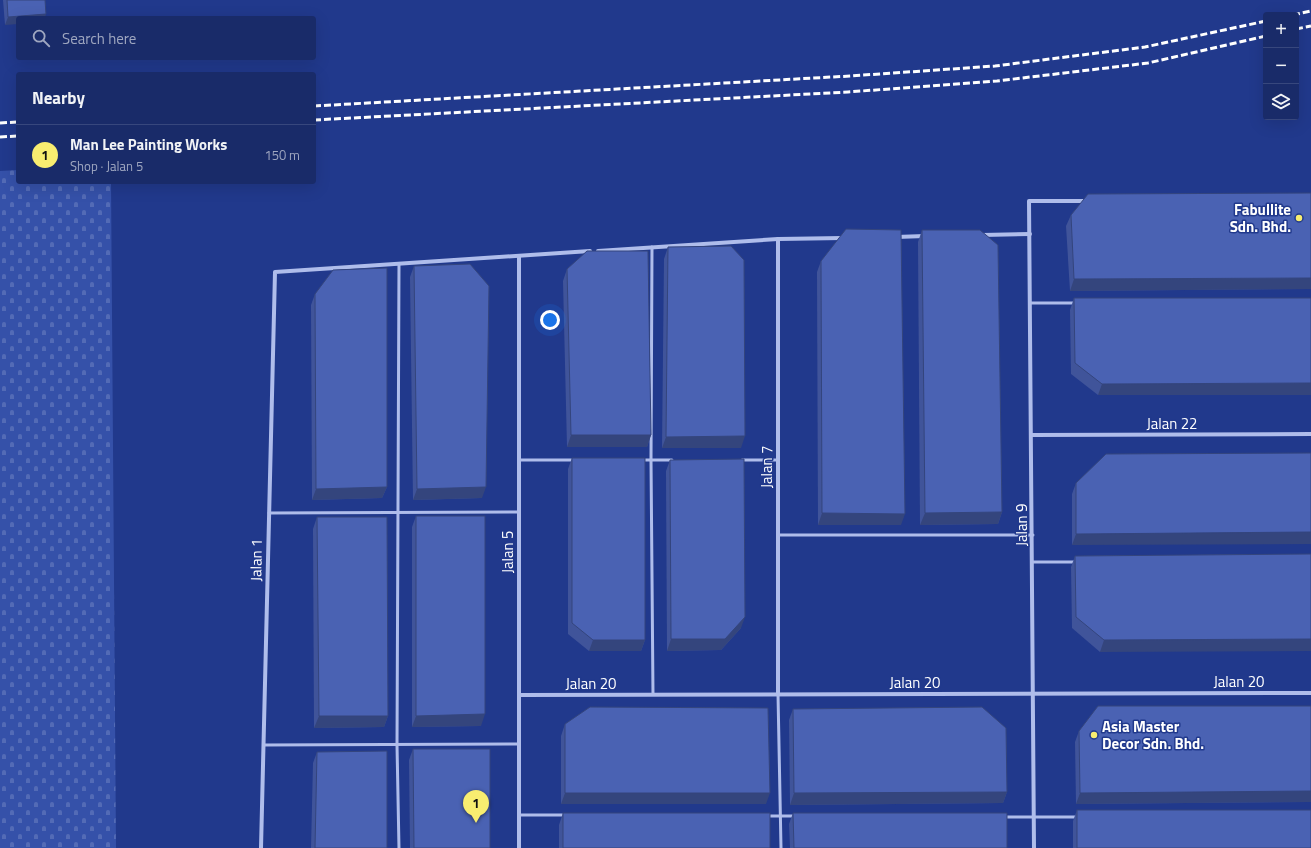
<!DOCTYPE html>
<html lang="en">
<head>
<meta charset="utf-8">
<style>
	body { margin:0; font-family:"Titillium Web",sans-serif; background:#263771; color:#f1f3f6 }
	.controls { position:absolute; right:12px; top:12px; display:grid; overflow:hidden; border-radius:4px; box-shadow:0 4px 16px #0002 }
	.controls button { width:36px; height:36px; display:grid; place-items:center; padding:0; border:0; border-bottom:1px solid #37477d; background:#192b69; color:#f1f3f6; font:20px sans-serif }
	.you { position:absolute; left:550px; top:320px; width:14px; height:14px; margin:-10px; border:3px solid #fff; border-radius:50%; background:#1a73e8; box-shadow:0 0 0 6px #1a73e833 }
	.badge { display:grid; place-items:center; width:26px; height:26px; border-radius:50%; background:#f8ed70; color:#111; font-size:13px; font-weight:700 }
	.pin { position:absolute; translate:-50% -33px; filter:drop-shadow(0 1px 2px #0008) }
	.pin::after { content:''; position:absolute; top:21px; width:14px; height:12px; background:inherit; clip-path:polygon(0 0,100% 0,50% 100%) }
	.list { margin:0; padding:0; list-style:none }
	h2 { display:flex; justify-content:space-between; align-items:center; height:52px; margin:0; padding:0 16px; font-size:17px }
	h2 small { font-size:13px; font-weight:400; color:#9fa7c0 }
	.list li { display:grid; grid-template-columns:26px 1fr auto; gap:12px; align-items:center; box-sizing:border-box; height:60px; padding:0 16px; border-top:1px solid #37477d }
	.list b { display:block; font-size:15px; white-space:nowrap }
	.list p { margin:0; font-size:13px; white-space:nowrap; color:#9fa7c0 }
	.list em { font-size:13px; font-style:normal; color:#9fa7c0 }
	.icon { flex:none; width:22px; height:22px; fill:none; stroke:currentColor; stroke-width:2; stroke-linecap:round; stroke-linejoin:round }
	.map { position:relative; flex:none; width:1311px; height:848px; overflow:hidden }
	.search { position:absolute; background:#192b69; box-shadow:0 4px 16px #0002; left:16px; top:16px; width:300px; height:44px; display:flex; align-items:center; gap:10px; box-sizing:border-box; padding:0 14px; border-radius:4px; color:#9fa7c0; font-size:15px }
	.panel { position:absolute; background:#192b69; box-shadow:0 4px 16px #0002; left:16px; top:72px; width:300px; height:112px; border-radius:4px }
	.map>svg:first-child { display:block }
</style>
</head>
<body>
<div class="map">
<svg width="1311" height="848" viewBox="0 0 1311 848">
	<defs>
		<pattern id="cemetery-stones" width="16" height="16" patternUnits="userSpaceOnUse"><rect width="16" height="16" fill="#3551a9"/><path d="M2 7V4a2 2 0 0 1 4 0v3zM10 15v-3a2 2 0 0 1 4 0v3z" fill="#536bb6"/></pattern>
	</defs>
	<rect width="100%" height="100%" fill="#21398c"/>
	<polygon fill="url(#cemetery-stones)" points="18,170 18,182 111,182 116,848 0,848 0,171"/>
	<g fill="none" stroke-linecap="round" stroke-linejoin="round">
		<g stroke="#afbdeb" stroke-width="3">
			<polyline points="652,247 651,460 653,694"/>
			<polyline points="1031,303 1075,303"/>
			<polyline points="519,460 574,460"/>
			<polyline points="642,460 672,460"/>
			<polyline points="742,460 778,460"/>
			<polyline points="269,513 519,512"/>
			<polyline points="778,535 1033,535"/>
			<polyline points="1033,562 1075,562"/>
			<polyline points="778,694 781,848"/>
			<polyline points="264,745 519,744"/>
			<polyline points="519,815 565,815"/>
			<polyline points="767,816 795,816"/>
			<polyline points="1005,817 1077,817"/>
			<polyline points="399,848 397,745 399,264"/>
		</g>
		<g stroke="#afbdeb" stroke-width="4">
			<polyline points="982,235 1030,234"/>
			<polyline points="896,237 925,236"/>
			<polyline points="778,239 778,694"/>
			<polyline points="598,251 778,239 843,238"/>
			<polyline points="519,256 519,848"/>
			<polyline points="1032,435 1311,434"/>
			<polyline points="519,695 1311,693"/>
			<polyline points="261,848 275,272 590,251"/>
			<polyline points="1034,848 1029,201 1087,201"/>
		</g>
		<g stroke="#fff" stroke-width="3" stroke-dasharray="7 3" stroke-linecap="butt">
			<polyline points="1293,15 1311,11"/>
			<polyline points="1296,29 1311,26"/>
			<polyline points="314,106 850,76 995,66 1145,47 1266,21"/>
			<polyline points="314,120 848,92 997,81 1148,63 1266,36"/>
			<polyline points="0,123 18,122"/>
			<polyline points="0,137 18,136"/>
		</g>
	</g>
	<g fill="#40549a">
		<polygon points="3,0 45,0 5,25"/>
		<polygon points="1311,193 1311,289 1070,291 1066,226 1071,215"/>
		<polygon points="922,230 1002,512 998,524 920,525 918,242"/>
		<polygon points="668,247 741,448 662,448 664,259"/>
		<polygon points="821,261 901,525 818,525 817,272"/>
		<polygon points="414,266 482,498 413,500 410,277"/>
		<polygon points="567,269 651,435 647,447 567,447 563,281"/>
		<polygon points="315,294 387,487 382,498 312,500 311,305"/>
		<polygon points="1074,298 1311,298 1311,395 1098,395 1071,374 1070,310"/>
		<polygon points="1311,453 1072,545 1072,494 1076,483"/>
		<polygon points="572,458 645,640 641,651 589,651 568,634 568,469"/>
		<polygon points="670,460 741,628 721,650 667,651 666,471"/>
		<polygon points="416,516 481,726 412,727 412,527"/>
		<polygon points="317,517 388,716 384,727 314,728 313,529"/>
		<polygon points="1311,554 1100,652 1072,628 1071,567 1075,556"/>
		<polygon points="1311,706 1311,802 1076,804 1075,742 1079,731"/>
		<polygon points="793,709 1007,792 1003,803 790,805 789,720"/>
		<polygon points="565,724 766,804 561,804 561,736"/>
		<polygon points="413,749 490,848 410,848 409,760"/>
		<polygon points="317,752 387,848 311,848 313,763"/>
		<polygon points="1077,810 1311,848 1073,848 1073,821"/>
		<polygon points="563,813 770,848 559,848 559,825"/>
		<polygon points="793,813 1007,848 790,848 789,824"/>
	</g>
	<g fill="#34457d">
		<polygon points="46,14 45,18 18,18 18,24 5,25 8,17"/>
		<polygon points="1311,278 1311,289 1070,291 1074,279"/>
		<polygon points="1311,383 1311,395 1098,395 1102,384"/>
		<polygon points="571,435 651,435 647,447 567,447"/>
		<polygon points="745,436 741,448 662,448 666,437"/>
		<polygon points="387,487 382,498 312,500 316,489"/>
		<polygon points="486,487 482,498 413,500 417,489"/>
		<polygon points="1002,512 998,524 920,525 925,513"/>
		<polygon points="822,513 905,514 901,525 818,525"/>
		<polygon points="1311,532 1311,544 1072,545 1076,534"/>
		<polygon points="745,617 741,628 721,650 667,651 671,639"/>
		<polygon points="1311,639 1311,651 1100,652 1104,640"/>
		<polygon points="593,640 645,640 641,651 589,651"/>
		<polygon points="485,714 481,726 412,727 416,716"/>
		<polygon points="319,716 388,716 384,727 314,728"/>
		<polygon points="1311,791 1311,802 1076,804 1080,793"/>
		<polygon points="1007,792 1003,803 790,805 794,793"/>
		<polygon points="565,793 770,793 766,804 561,804"/>
	</g>
	<g fill="#4a62b3" stroke="#34457d">
		<polygon points="7,0 45,0 46,14 8,17"/>
		<polygon points="1311,193 1311,278 1074,279 1071,215 1088,194"/>
		<polygon points="846,229 901,230 905,514 822,513 821,261"/>
		<polygon points="922,230 980,230 998,245 1002,512 925,513"/>
		<polygon points="731,246 744,260 745,436 666,437 668,247"/>
		<polygon points="587,251 648,251 651,435 571,435 567,269"/>
		<polygon points="470,264 489,286 486,487 417,489 414,266"/>
		<polygon points="387,268 387,487 316,489 315,294 333,270"/>
		<polygon points="1074,298 1311,298 1311,383 1102,384 1075,363"/>
		<polygon points="1311,453 1311,532 1076,534 1076,483 1106,454"/>
		<polygon points="572,458 645,458 645,640 593,640 572,623"/>
		<polygon points="744,459 745,617 725,639 671,639 670,460"/>
		<polygon points="416,516 485,516 485,714 416,716"/>
		<polygon points="317,517 387,517 388,716 319,716"/>
		<polygon points="1311,554 1311,639 1104,640 1076,617 1075,556"/>
		<polygon points="1098,706 1311,706 1311,791 1080,793 1079,731"/>
		<polygon points="590,707 768,708 770,793 565,793 565,724"/>
		<polygon points="982,707 1006,728 1007,792 794,793 793,709"/>
		<polygon points="413,749 490,749 490,848 414,848"/>
		<polygon points="387,751 387,848 315,848 317,752"/>
		<rect x="1077" y="810" width="234" height="38"/>
		<rect x="563" y="813" width="207" height="35"/>
		<polygon points="793,813 1007,813 1007,848 794,848"/>
	</g>
	<g fill="#f8ed70" stroke="#21398c" stroke-width="1.5">
		<circle cx="1299" cy="218" r="4"/>
		<circle cx="1094" cy="735" r="4"/>
	</g>
	<g text-anchor="middle" dominant-baseline="central" stroke-width="3" stroke-linejoin="round" paint-order="stroke">
		<g font-size="15" font-weight="bold" fill="#fff" stroke="#21398c" text-anchor="end">
			<text x="1291" y="209">Fabullite<tspan x="1291" dy="17">Sdn. Bhd.</tspan></text>
			<text x="1102" y="726" text-anchor="start">Asia Master<tspan x="1102" dy="17">Decor Sdn. Bhd.</tspan></text>
		</g>
		<g font-size="15" fill="#fff" stroke="#21398c">
			<text x="1172" y="423">Jalan 22</text>
			<text transform="translate(766 467) rotate(-90)">Jalan 7</text>
			<text transform="translate(1021 525) rotate(-90)">Jalan 9</text>
			<text transform="translate(507 552) rotate(-90)">Jalan 5</text>
			<text transform="translate(256 560) rotate(-89)">Jalan 1</text>
			<text x="1239" y="681">Jalan 20</text>
			<text x="915" y="682">Jalan 20</text>
			<text x="591" y="683">Jalan 20</text>
		</g>
	</g>
</svg>
<div class="controls">
<button>+</button>
<button>−</button>
<button><svg class="icon" aria-label="layers" viewBox="0 0 24 24"><path d="M12 4l9 5-9 5-9-5zM3 14l9 5 9-5"/></svg></button>
</div>
<div class="you"></div>
<div class="pin badge" style="left:476px;top:823px">1</div>
<div class="search"><svg class="icon" aria-label="search" viewBox="0 0 24 24"><circle cx="10" cy="10" r="6"/><path d="M15 15l6 6"/></svg>Search here</div>
<section class="panel">
<h2>Nearby<small></small></h2>
<ul class="list">
<li><span class="badge">1</span><div><b>Man Lee Painting Works</b><p>Shop · Jalan 5</p></div><em>150 m</em></li>
</ul>
</section>
</div>
</body>
</html>
